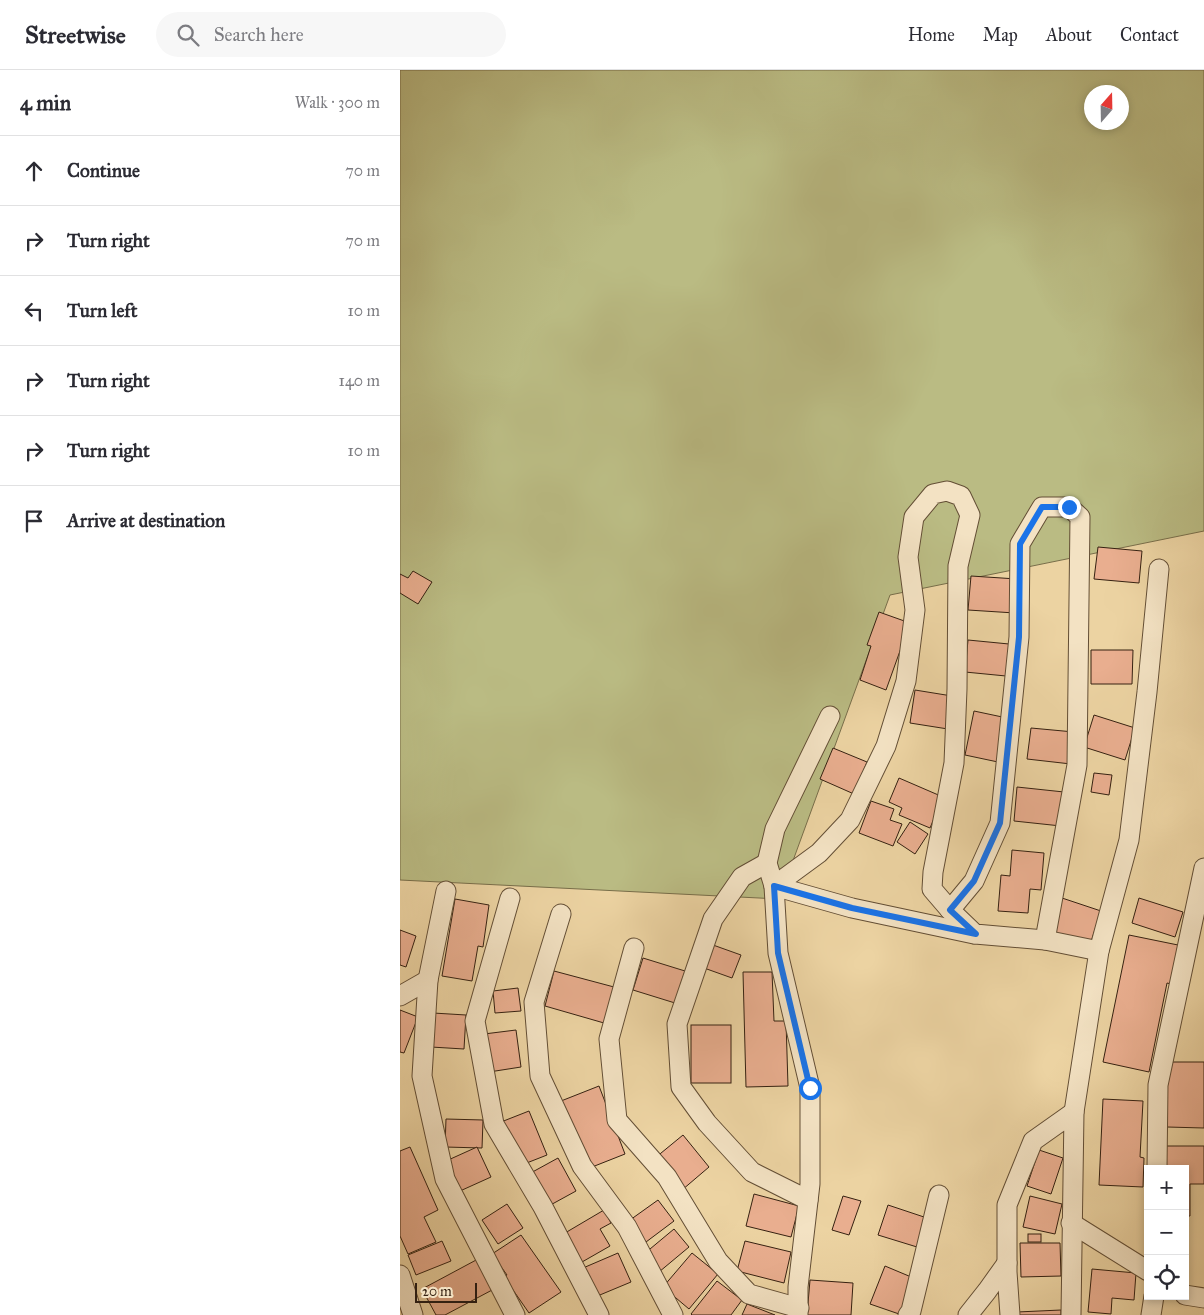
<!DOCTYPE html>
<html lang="en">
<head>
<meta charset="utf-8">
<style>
	body { margin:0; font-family:"IM FELL Great Primer",serif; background:#f7f7f7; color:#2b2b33 }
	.controls { position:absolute; right:15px; bottom:15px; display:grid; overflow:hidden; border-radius:0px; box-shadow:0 2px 8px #0003 }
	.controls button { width:45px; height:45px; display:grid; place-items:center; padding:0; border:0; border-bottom:1px solid #e1e1e2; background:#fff; color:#2b2b33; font:25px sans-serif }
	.compass { position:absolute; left:684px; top:15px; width:45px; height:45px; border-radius:50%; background:#fff; box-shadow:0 2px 8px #0003; rotate:20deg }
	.scale { position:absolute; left:15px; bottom:12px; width:62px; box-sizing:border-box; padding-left:5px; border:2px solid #352111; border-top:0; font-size:14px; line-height:18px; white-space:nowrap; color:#352111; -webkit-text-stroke:4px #f3e2c3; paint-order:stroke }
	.stop { position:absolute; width:15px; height:15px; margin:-11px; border:4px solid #1a73e8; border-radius:50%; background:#fff }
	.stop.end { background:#1a73e8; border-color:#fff; box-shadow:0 1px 5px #0008 }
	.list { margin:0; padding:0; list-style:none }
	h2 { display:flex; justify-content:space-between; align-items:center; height:65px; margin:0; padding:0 20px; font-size:21px }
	h2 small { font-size:16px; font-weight:400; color:#7c7c81 }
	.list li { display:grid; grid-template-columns:32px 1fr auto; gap:15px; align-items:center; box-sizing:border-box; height:70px; padding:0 20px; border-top:1px solid #e1e1e2 }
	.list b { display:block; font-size:19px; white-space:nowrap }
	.list em { font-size:16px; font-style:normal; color:#7c7c81 }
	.icon { flex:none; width:28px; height:28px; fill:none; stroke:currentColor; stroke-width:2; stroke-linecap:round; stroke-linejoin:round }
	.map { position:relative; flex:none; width:804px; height:1245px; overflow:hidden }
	header { display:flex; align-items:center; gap:30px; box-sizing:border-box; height:70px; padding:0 25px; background:#fff; border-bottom:1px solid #e1e1e2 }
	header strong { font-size:24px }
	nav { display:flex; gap:28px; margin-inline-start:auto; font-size:18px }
	.search { width:350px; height:45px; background:#f7f7f7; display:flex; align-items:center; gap:12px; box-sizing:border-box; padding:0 18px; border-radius:28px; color:#7c7c81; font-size:19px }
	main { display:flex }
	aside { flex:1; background:#fff }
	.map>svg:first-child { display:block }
</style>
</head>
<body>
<header>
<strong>Streetwise</strong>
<div class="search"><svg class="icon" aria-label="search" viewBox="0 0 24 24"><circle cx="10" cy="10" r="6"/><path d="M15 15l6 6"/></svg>Search here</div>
<nav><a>Home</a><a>Map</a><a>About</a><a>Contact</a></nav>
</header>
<main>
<aside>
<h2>4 min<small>Walk · 300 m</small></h2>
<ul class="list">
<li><svg class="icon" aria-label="ahead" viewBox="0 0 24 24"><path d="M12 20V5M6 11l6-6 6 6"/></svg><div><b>Continue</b></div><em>70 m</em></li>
<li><svg class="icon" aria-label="right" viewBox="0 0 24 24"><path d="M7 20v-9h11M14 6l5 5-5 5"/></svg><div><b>Turn right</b></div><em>70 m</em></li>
<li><svg class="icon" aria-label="left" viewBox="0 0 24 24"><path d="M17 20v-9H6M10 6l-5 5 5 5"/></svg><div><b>Turn left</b></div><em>10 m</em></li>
<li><svg class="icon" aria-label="right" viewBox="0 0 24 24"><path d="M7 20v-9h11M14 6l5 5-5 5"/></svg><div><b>Turn right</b></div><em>140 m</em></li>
<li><svg class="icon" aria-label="right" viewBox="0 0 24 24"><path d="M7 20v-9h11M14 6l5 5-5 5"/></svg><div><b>Turn right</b></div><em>10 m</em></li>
<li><svg class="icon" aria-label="arrive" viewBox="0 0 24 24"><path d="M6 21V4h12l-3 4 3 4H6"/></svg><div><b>Arrive at destination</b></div></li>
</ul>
</aside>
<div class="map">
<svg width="804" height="1245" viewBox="0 0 804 1245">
	<rect width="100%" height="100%" fill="#ecd3a2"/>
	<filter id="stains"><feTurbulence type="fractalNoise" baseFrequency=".004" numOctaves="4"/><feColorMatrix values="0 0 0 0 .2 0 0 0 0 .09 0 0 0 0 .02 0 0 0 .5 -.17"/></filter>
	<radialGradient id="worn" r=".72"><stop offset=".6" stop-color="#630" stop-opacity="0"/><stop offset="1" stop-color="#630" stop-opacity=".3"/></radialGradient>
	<path fill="#babb83" stroke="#786e4a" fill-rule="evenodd" d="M 0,0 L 804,0 L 804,461 L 490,525 L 379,829 L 0,810 ZM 692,22 L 722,22 L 722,52 L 692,52 Z"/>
	<g fill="#e9ae8f" stroke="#352111">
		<polygon points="698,477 742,481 739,513 694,509"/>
		<polygon points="13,501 32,512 18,534 0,523 0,504 8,508"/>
		<polygon points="571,506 617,509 615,543 568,540"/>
		<polygon points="479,542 510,553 486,620 460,610 471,576 467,575"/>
		<polygon points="568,570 609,574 606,606 565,602"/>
		<polygon points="691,580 733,580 732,614 691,614"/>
		<polygon points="515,620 552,626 548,659 510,653"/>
		<polygon points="574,641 607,648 598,692 565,685"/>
		<polygon points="694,645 735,658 725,690 684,677"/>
		<polygon points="631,658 674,662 671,694 627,689"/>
		<polygon points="433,678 467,692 454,724 420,709"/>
		<polygon points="694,703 712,705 709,725 691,722"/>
		<polygon points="499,708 543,727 530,758 499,745 502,738 489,732"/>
		<polygon points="617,717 664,722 661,756 614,751"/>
		<polygon points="471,731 494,739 490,750 502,754 493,776 459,763"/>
		<polygon points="510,752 528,764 515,784 497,772"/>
		<polygon points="612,780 644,783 641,820 630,819 628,843 598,841 601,805 610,806"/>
		<polygon points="662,828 701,841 690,875 651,862"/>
		<polygon points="739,828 783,842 775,867 732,853"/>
		<polygon points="55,829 89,835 83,877 78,876 72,911 42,906"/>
		<polygon points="0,860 16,866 6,897 0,895"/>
		<polygon points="729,865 778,875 771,914 767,913 749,1002 703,992"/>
		<polygon points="313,875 341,885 332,908 304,898"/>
		<polygon points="243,888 285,901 275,933 233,920"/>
		<polygon points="154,901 214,917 204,953 145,936"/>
		<polygon points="343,902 372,902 374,951 386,951 388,1016 346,1017"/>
		<polygon points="118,918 121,941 95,943 93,921"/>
		<polygon points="0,940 18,947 4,983 0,982"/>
		<polygon points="33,943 66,945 64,979 31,977"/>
		<rect x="291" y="955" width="40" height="58"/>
		<polygon points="116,960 121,997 89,1002 84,964"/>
		<polygon points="767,992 804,992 804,1058 767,1057"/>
		<polygon points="199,1016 225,1084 187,1099 161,1031"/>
		<polygon points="703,1029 743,1031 740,1087 744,1088 743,1117 699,1115"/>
		<polygon points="129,1041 147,1085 119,1096 101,1052"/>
		<polygon points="46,1049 83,1050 82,1078 45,1077"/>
		<polygon points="283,1065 309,1097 282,1120 255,1088"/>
		<polygon points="766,1076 804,1076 804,1114 790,1114 790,1146 785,1146 785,1099 766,1099"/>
		<polygon points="10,1077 38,1140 24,1147 36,1172 8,1184 0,1166 0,1081"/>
		<polygon points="77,1077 91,1107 60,1121 46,1091"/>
		<polygon points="639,1080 663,1088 651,1124 627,1116"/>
		<polygon points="158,1088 176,1121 145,1138 127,1105"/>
		<polygon points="354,1124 399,1136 391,1167 346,1156"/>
		<polygon points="443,1126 461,1131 449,1165 432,1160"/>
		<polygon points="630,1126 662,1134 655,1164 623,1157"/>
		<polygon points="258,1130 274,1151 246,1172 230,1150"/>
		<polygon points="107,1134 123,1158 98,1174 82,1150"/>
		<polygon points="488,1135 527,1148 517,1177 478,1165"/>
		<polygon points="204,1140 211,1153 200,1159 210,1176 182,1192 165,1163"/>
		<polygon points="274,1159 289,1177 259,1202 244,1184"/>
		<rect x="628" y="1164" width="13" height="8"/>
		<polygon points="121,1165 161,1222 129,1243 104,1207 107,1205 92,1184"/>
		<polygon points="42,1171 51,1191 16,1205 8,1185"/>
		<polygon points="345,1171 391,1182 384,1213 337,1201"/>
		<polygon points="620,1173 660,1173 661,1206 621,1207"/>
		<polygon points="218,1183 231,1212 195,1227 183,1198"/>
		<polygon points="292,1183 318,1204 289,1239 263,1217"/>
		<polygon points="78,1189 94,1219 45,1245 36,1245 22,1219"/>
		<polygon points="485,1196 516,1209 502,1245 470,1234"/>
		<polygon points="692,1199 736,1203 734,1230 712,1228 711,1244 688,1242"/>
		<polygon points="410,1210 453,1213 451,1245 407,1245"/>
		<polygon points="317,1211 342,1230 331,1245 292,1245 291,1244"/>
		<polygon points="347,1234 375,1245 342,1245"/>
		<polygon points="661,1240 661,1245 617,1245 617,1242"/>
	</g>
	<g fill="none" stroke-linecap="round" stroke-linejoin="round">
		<g stroke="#634e35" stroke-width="21">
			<g id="minor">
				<polyline points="367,793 342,807 313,849 277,954 281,1017 307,1053 352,1102 408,1130"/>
				<polyline points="374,816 419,783 450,750 486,676 506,611 515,540 508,487 514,447 533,424 547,421 561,426 570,445 558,496 557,619 554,693 533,802 532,819 550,840 575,864 645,870 699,881"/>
				<polyline points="374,816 452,838 574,864"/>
				<polyline points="46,821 28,910 22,1006 45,1109 115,1245"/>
				<polyline points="110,828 75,951 94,1054 143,1137 199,1245"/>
				<polyline points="550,840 574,811 600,753 619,567 620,474 642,437 669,437 680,447 677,695 645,870"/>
				<polyline points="161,844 134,932 140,1006 182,1096 227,1157 273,1245"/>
				<polyline points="234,878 209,969 217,1050 267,1107 318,1191 349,1224 399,1238"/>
				<polyline points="0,926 28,910"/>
				<polyline points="674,1042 699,881 729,770 747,622 759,499"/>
				<polyline points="757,1099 758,1015 804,798"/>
				<polyline points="671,1153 748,1201"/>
				<polyline points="0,1205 13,1245"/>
				<polyline points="785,1225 804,1228"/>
				<polyline points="398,1245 398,1217 410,1114 410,1018 378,883 374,816 367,793 375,759 430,646"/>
				<polyline points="508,1245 511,1241 539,1125"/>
				<polyline points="568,1245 587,1221 607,1193"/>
				<polyline points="610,1245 607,1202 607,1135 633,1071 674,1042 671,1245"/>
				<polyline points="751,1245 754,1226"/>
			</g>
		</g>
		<use href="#minor" stroke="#f3e2c3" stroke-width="19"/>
	</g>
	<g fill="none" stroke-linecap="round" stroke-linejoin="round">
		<polyline stroke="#1a73e8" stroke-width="6" points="410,1018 378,883 374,816 452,838 576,864 550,840 574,811 600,753 619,567 620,474 642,437 669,437"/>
	</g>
	<rect width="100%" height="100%" filter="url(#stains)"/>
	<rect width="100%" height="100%" fill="url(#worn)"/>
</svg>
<div class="controls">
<button>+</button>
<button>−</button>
<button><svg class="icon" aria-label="locate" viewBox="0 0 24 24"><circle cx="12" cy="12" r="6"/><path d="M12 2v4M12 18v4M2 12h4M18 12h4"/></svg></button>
</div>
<svg class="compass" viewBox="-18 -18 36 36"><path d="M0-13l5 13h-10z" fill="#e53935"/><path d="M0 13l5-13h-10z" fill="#7c7c81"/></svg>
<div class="scale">20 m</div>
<div class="stop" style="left:410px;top:1018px"></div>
<div class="stop end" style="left:669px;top:437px"></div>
</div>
</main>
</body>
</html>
